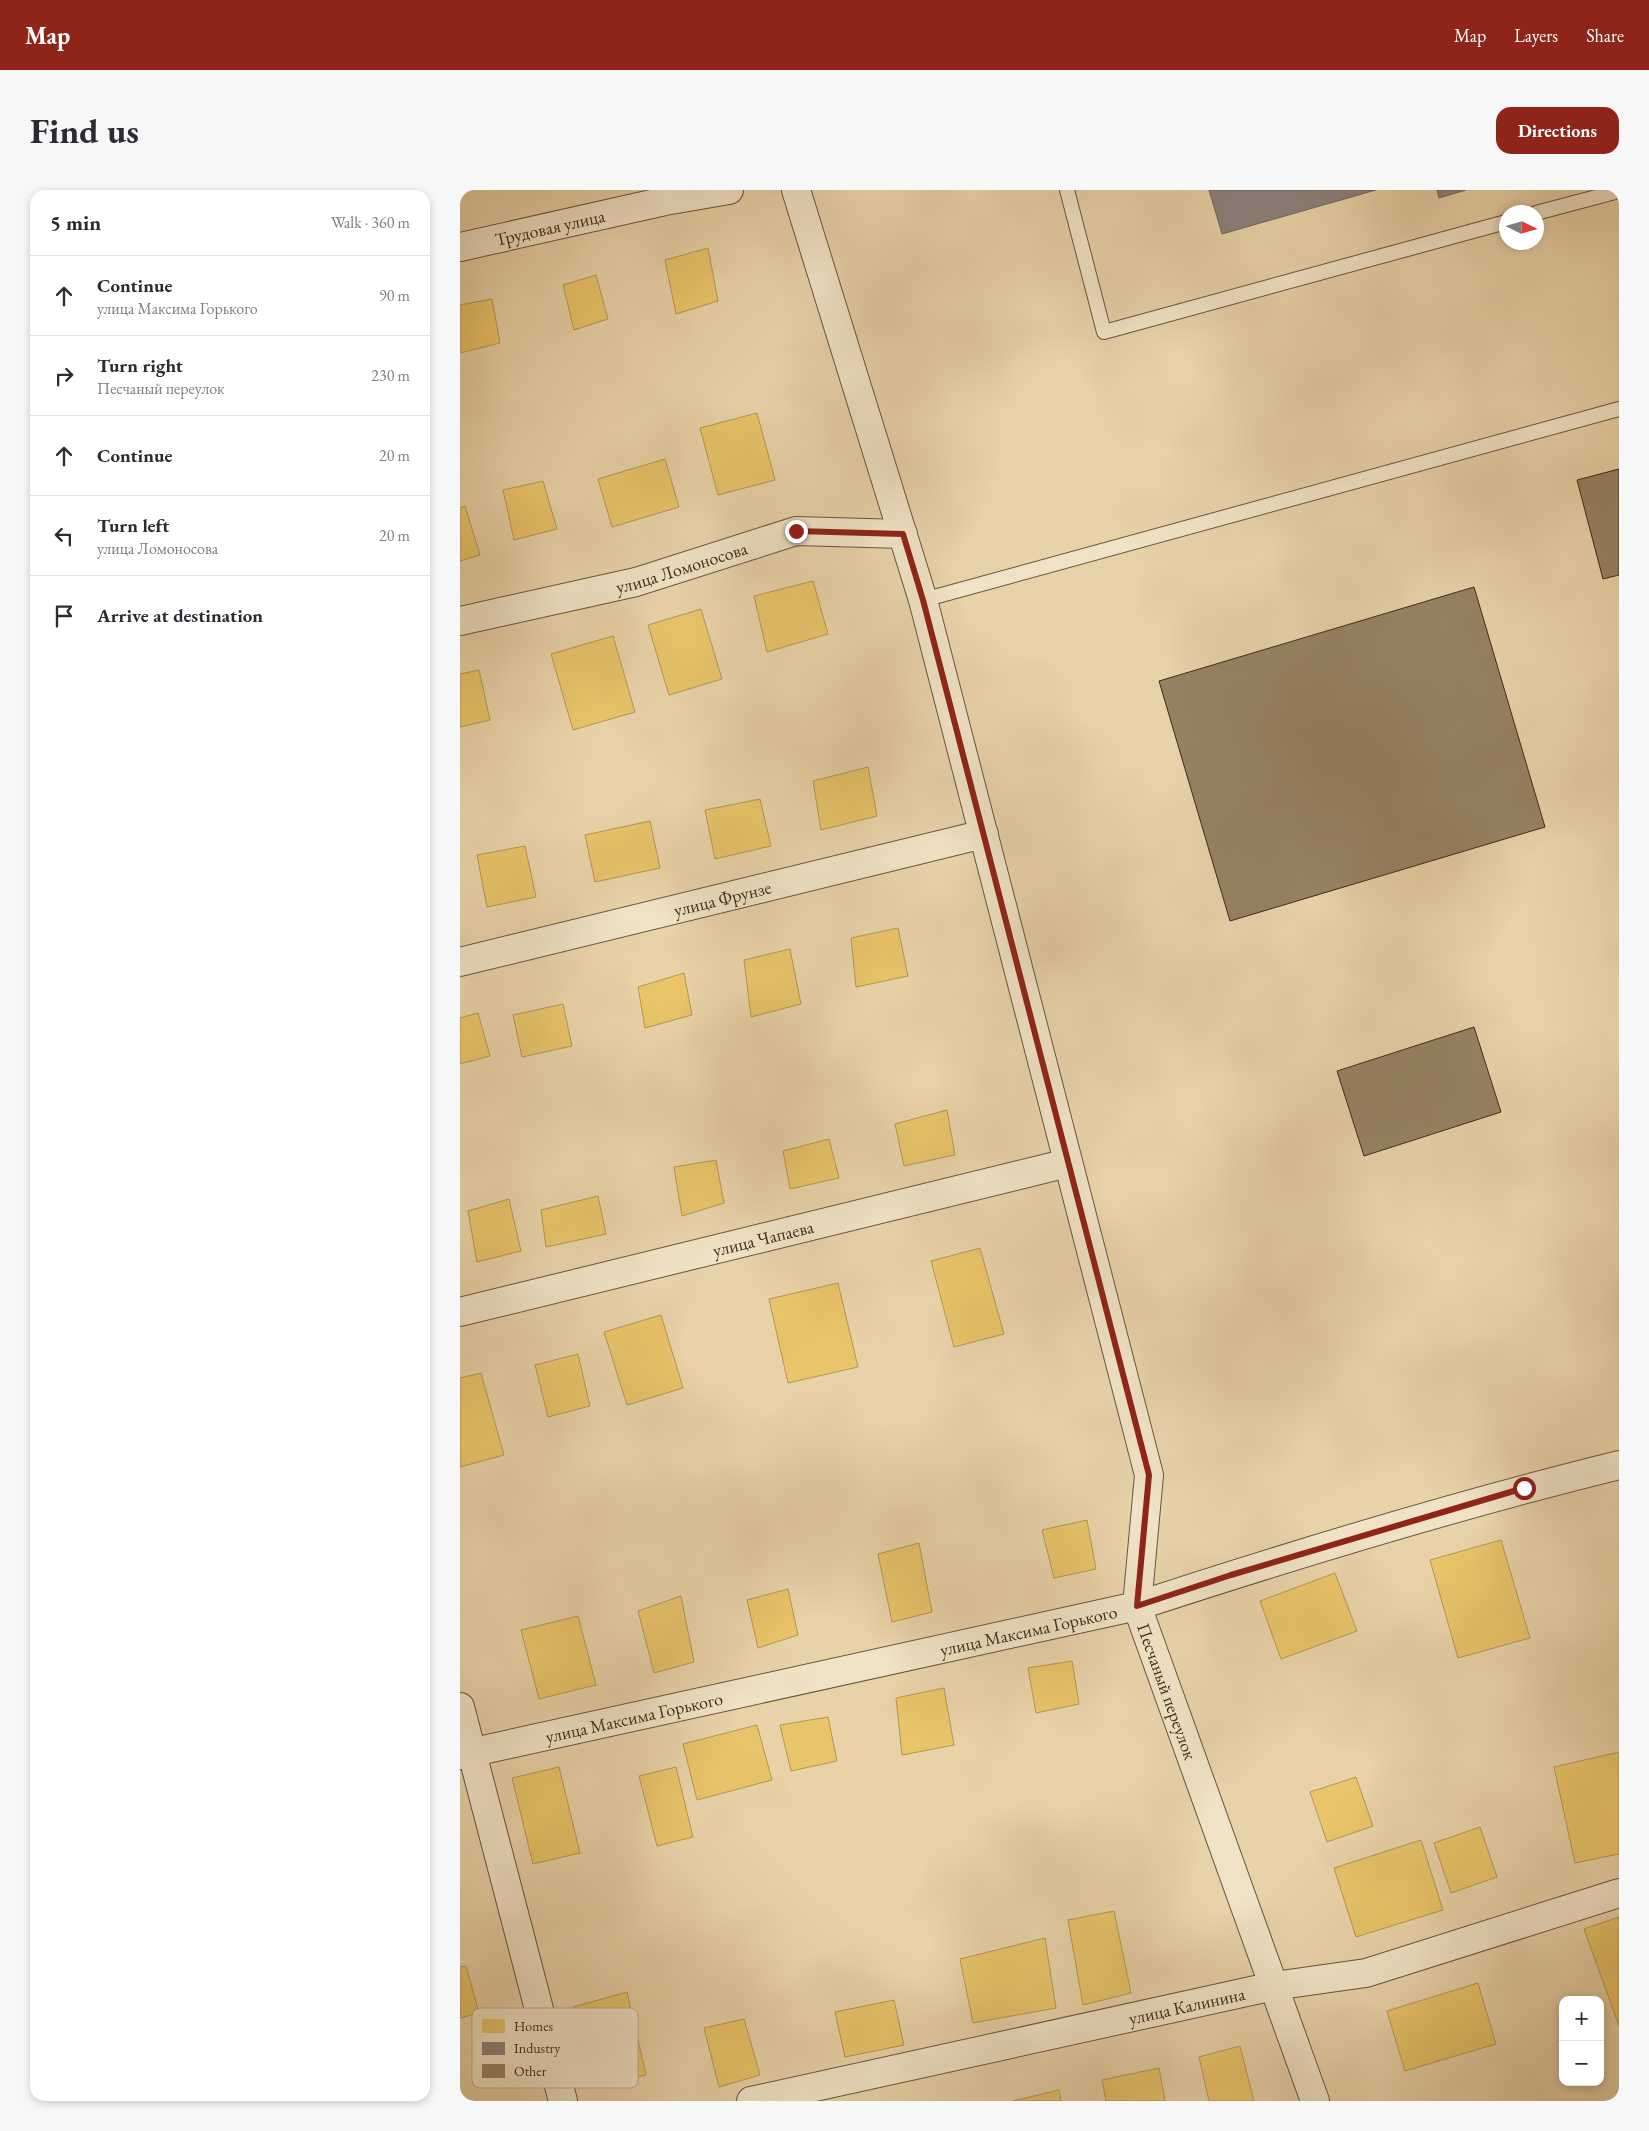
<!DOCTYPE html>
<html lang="en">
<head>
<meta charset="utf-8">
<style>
	body { margin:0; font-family:"EB Garamond",serif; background:#f7f7f7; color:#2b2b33 }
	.controls { position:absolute; right:15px; bottom:15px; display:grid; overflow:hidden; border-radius:10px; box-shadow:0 2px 8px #0003 }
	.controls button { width:45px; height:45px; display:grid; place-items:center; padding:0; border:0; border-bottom:1px solid #e1e1e2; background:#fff; color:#2b2b33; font:25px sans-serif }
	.compass { position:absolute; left:1039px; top:15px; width:45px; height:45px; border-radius:50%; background:#fff; box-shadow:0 2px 8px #0003; rotate:95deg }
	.stop { position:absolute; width:15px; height:15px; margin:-11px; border:4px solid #8f2418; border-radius:50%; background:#fff }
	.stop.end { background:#8f2418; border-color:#fff; box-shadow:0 1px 5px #0008 }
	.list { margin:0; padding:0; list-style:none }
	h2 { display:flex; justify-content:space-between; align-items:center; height:65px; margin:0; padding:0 20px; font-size:21px }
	h2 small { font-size:16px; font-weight:400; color:#7c7c81 }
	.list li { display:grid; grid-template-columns:32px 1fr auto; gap:15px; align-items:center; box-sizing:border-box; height:80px; padding:0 20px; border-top:1px solid #e1e1e2 }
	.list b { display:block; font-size:19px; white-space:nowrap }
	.list p { margin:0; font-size:16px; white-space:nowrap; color:#7c7c81 }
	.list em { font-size:16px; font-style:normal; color:#7c7c81 }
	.icon { flex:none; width:28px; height:28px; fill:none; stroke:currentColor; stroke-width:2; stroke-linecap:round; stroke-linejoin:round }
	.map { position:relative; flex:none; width:1159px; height:1911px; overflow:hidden; border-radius:15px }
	header { display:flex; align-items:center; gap:30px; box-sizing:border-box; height:70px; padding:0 25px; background:#8f2418; color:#fff }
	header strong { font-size:24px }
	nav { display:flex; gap:28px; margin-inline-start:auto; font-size:18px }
	.intro { display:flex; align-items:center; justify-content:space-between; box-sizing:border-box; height:120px; padding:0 30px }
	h1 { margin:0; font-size:35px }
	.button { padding:12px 22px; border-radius:15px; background:#8f2418; color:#fff; font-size:18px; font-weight:700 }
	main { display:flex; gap:30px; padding:0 30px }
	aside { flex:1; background:#fff; border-radius:15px; box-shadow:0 2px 8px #0003 }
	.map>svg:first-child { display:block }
</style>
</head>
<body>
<header>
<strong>Map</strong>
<nav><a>Map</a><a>Layers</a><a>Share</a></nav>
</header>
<div class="intro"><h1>Find us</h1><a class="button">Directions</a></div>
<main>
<aside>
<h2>5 min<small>Walk · 360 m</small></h2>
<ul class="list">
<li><svg class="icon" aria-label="ahead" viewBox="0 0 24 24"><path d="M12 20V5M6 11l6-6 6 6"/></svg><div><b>Continue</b><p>улица Максима Горького</p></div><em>90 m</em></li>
<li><svg class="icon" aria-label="right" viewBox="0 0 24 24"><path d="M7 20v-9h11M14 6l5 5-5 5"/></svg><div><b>Turn right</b><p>Песчаный переулок</p></div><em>230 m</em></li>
<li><svg class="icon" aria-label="ahead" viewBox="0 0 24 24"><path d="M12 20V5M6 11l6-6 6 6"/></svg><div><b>Continue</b></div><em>20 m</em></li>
<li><svg class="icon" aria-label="left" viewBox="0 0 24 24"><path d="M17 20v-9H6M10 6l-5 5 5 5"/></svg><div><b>Turn left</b><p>улица Ломоносова</p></div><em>20 m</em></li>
<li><svg class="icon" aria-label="arrive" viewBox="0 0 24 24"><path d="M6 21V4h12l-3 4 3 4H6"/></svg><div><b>Arrive at destination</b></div></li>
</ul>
</aside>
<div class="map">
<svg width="1159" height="1911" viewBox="0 0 1159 1911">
	<rect width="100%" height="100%" fill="#e8d2a8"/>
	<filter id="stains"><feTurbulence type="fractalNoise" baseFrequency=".004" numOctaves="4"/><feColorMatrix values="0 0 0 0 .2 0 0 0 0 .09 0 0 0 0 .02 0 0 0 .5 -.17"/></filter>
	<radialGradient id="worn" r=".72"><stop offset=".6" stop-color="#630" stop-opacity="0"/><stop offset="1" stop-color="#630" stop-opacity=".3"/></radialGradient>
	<g fill="#e9c46a" stroke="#b59652">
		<polygon points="248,58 258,111 216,124 205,70"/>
		<polygon points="136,85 148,129 114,140 103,95"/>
		<polygon points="32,109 40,153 0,163 0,115"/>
		<polygon points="297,223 315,290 258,305 240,238"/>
		<polygon points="205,269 219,317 152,337 138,289"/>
		<polygon points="83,291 97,339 54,350 43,300"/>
		<polygon points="5,316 20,365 0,371 0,318"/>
		<polygon points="353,391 368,444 307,462 294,406"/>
		<polygon points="241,419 262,489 209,505 188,435"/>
		<polygon points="153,446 175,522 113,540 91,464"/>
		<polygon points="19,480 30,530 0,537 0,484"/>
		<polygon points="408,577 417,626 361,640 353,591"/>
		<polygon points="300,609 311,656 255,669 245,620"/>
		<polygon points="190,631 200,678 135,692 125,645"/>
		<polygon points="65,656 76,707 27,717 17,665"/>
		<polygon points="438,738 448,786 396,797 391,748"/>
		<polygon points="330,759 341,814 291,827 284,770"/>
		<polygon points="224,783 232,825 185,838 178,797"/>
		<polygon points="103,814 112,856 62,867 53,825"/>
		<polygon points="18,823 30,866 0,874 0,828"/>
		<polygon points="487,920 495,965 444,976 435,934"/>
		<polygon points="369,949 379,988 330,999 323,961"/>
		<polygon points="256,970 264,1013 222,1026 214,977"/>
		<polygon points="138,1006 146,1044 86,1057 81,1020"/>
		<polygon points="49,1009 61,1061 17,1072 8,1021"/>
		<polygon points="520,1058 544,1144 494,1157 471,1071"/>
		<polygon points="378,1093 398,1177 328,1193 309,1109"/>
		<polygon points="201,1125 223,1198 167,1215 144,1142"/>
		<polygon points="118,1164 130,1216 88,1227 75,1175"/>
		<polygon points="21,1183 44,1265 0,1277 0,1188"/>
		<polygon points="627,1330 636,1379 594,1388 582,1340"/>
		<polygon points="1041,1350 1070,1448 998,1468 970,1370"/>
		<polygon points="459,1353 472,1422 432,1432 418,1364"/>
		<polygon points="875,1383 897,1441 821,1469 800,1411"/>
		<polygon points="328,1399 338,1445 298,1458 287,1410"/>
		<polygon points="221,1406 234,1472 194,1483 178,1421"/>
		<polygon points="118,1426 136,1495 79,1509 61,1440"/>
		<polygon points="612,1471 619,1514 576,1523 568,1478"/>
		<polygon points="484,1498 494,1555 442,1565 436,1508"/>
		<polygon points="368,1527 377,1571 331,1581 320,1535"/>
		<polygon points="297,1535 312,1590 237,1610 223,1554"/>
		<polygon points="1159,1562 1159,1664 1115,1673 1094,1577"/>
		<polygon points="99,1577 120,1663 73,1674 52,1588"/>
		<polygon points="216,1577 233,1647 197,1656 179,1586"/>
		<polygon points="896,1587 913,1636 867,1652 850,1602"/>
		<polygon points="1020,1637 1037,1687 991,1703 974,1653"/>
		<polygon points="961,1650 983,1720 896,1747 874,1678"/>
		<polygon points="654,1721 671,1803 623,1815 608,1730"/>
		<polygon points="1159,1727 1159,1836 1124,1739"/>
		<polygon points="585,1748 596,1818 513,1833 500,1769"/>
		<polygon points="6,1776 19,1823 0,1828 0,1777"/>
		<polygon points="1018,1793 1036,1854 945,1881 927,1821"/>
		<polygon points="167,1802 186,1885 129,1898 113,1817"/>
		<polygon points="434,1810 444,1855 385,1867 375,1822"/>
		<polygon points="284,1829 300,1885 259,1897 244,1838"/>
		<polygon points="780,1856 794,1911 749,1911 739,1867"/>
		<polygon points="699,1878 705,1911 646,1911 642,1890"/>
		<polygon points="599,1900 601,1911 553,1911"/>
	</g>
	<g fill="#8a817c" stroke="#72685e">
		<polygon points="749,0 916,0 762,44"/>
		<polygon points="977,0 1006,0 979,8"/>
	</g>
	<g fill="#958263" stroke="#3b2c19">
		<polygon points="1159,279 1159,385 1143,389 1117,290"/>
		<polygon points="1014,397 1085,637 770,731 699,491"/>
		<polygon points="1014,837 1041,922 904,966 877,881"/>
	</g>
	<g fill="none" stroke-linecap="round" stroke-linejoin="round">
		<g stroke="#66563d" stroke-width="16">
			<g id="service">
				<polyline points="607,0 644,142 1046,32"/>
				<polyline points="1076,23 1159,1"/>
				<polyline points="463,410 1159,219"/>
			</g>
		</g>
		<g stroke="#66563d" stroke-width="30">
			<g id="minor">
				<path id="s1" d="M 336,0 L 463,410 L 689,1285 L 677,1416 L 855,1911"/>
				<path id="s2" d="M 0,57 L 205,11 L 269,0"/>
				<path id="s3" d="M 0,431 L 176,392 L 336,341 L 443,344"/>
				<path id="s4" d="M 0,772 L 524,644"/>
				<path id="s5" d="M 0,1122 L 608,973"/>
				<polyline points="0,1517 103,1911"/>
				<path id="s6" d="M 0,1565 L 677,1416 C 836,1364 997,1315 1159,1275"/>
				<path id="s7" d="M 291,1911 L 814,1796 L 906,1783 L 1159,1703"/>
			</g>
		</g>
		<use href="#service" stroke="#f0e2c6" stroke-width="14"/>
		<use href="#minor" stroke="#f0e2c6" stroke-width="28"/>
	</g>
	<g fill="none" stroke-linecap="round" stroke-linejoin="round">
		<polyline stroke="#8f2418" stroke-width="6" points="336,341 443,344 463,410 689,1285 677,1416 771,1385 1064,1298"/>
	</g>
	<g text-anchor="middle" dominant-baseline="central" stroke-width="5" stroke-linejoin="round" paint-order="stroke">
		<g font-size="18" fill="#3b2c19" stroke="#f0e2c6">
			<text stroke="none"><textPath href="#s2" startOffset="92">Трудовая улица</textPath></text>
			<text stroke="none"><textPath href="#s3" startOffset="228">улица Ломоносова</textPath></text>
			<text stroke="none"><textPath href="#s4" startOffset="270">улица Фрунзе</textPath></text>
			<text stroke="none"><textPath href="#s5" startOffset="312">улица Чапаева</textPath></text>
			<text stroke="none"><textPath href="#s6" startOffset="582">улица Максима Горького</textPath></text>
			<text stroke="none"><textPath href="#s1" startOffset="1555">Песчаный переулок</textPath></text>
			<text stroke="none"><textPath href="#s6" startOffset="178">улица Максима Горького</textPath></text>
			<text stroke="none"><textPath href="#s7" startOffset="446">улица Калинина</textPath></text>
		</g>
	</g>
	<rect x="12" y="1818" width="166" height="80" rx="8" fill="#f0e2c6" stroke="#baab92" stroke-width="1"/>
	<rect x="22" y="1829" width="23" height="14" fill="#e9c46a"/>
	<rect x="22" y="1852" width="23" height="13" fill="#8a817c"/>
	<rect x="22" y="1874" width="23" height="14" fill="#958263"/>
	<g font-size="14" fill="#3b2c19">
		<text x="54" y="1841">Homes</text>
		<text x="54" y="1863">Industry</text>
		<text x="54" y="1886">Other</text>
	</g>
	<rect width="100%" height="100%" filter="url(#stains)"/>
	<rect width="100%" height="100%" fill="url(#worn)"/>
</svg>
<div class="controls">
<button>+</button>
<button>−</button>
</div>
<svg class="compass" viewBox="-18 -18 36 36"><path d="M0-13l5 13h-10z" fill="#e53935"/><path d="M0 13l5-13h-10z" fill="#7c7c81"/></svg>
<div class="stop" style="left:1064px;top:1298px"></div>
<div class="stop end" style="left:336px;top:341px"></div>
</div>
</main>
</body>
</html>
